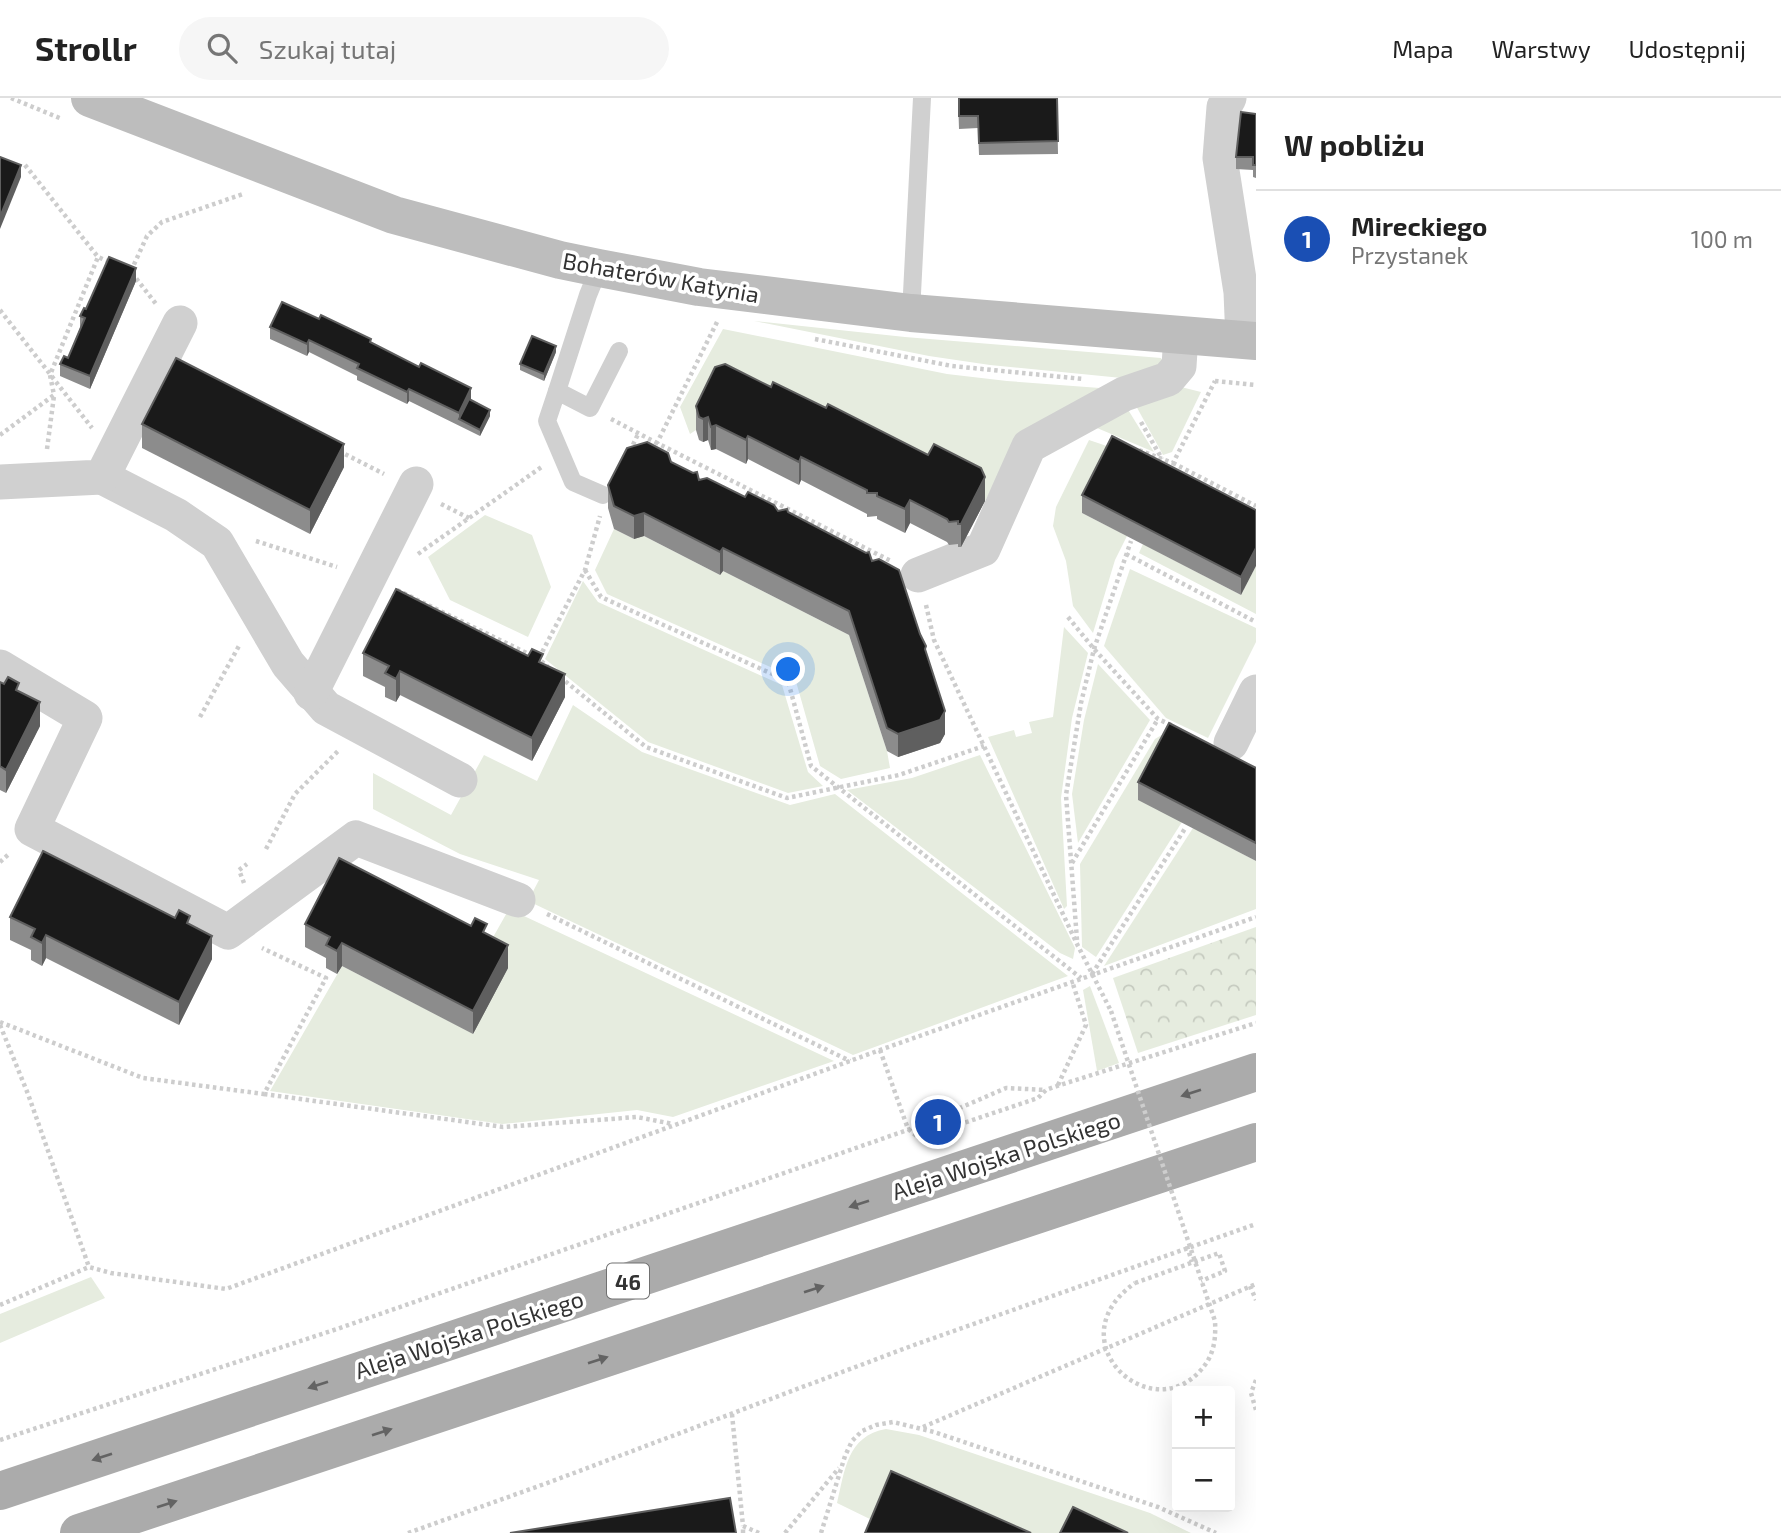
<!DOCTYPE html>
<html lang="pl">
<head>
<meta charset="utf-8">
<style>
	body { margin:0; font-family:"Exo 2",sans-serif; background:#f6f6f6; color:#222 }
	.controls { position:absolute; right:21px; bottom:21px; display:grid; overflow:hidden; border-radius:7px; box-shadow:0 7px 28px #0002 }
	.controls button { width:63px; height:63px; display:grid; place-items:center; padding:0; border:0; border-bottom:2px solid #e0e0e0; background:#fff; color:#222; font:35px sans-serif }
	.you { position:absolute; left:789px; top:572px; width:24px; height:24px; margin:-18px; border:5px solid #fff; border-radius:50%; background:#1a73e8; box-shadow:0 0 0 10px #1a73e833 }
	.badge { display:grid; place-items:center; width:46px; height:46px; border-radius:50%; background:#e63946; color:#fff; font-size:23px; font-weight:700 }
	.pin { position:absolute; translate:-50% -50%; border:4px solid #fff; box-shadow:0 2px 7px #0006 }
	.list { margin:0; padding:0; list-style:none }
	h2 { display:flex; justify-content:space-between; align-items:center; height:91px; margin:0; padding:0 28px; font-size:30px }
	h2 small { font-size:23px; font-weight:400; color:#767676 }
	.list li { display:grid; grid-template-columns:46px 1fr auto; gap:21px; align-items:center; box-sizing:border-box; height:98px; padding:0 28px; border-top:2px solid #e0e0e0 }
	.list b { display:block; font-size:26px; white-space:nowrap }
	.list p { margin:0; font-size:23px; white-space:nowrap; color:#767676 }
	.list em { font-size:23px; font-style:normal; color:#767676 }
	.icon { flex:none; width:38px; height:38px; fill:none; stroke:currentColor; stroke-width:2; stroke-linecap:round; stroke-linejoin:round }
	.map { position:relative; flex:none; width:1256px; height:1435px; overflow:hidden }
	header { display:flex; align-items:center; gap:42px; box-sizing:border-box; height:98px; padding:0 35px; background:#fff; border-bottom:2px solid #e0e0e0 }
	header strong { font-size:33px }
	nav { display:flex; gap:38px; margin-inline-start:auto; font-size:24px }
	.search { width:490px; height:63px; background:#f6f6f6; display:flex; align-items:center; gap:18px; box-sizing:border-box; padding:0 24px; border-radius:38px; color:#767676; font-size:26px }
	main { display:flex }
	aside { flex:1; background:#fff }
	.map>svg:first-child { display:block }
</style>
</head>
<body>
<header>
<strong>Strollr</strong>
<div class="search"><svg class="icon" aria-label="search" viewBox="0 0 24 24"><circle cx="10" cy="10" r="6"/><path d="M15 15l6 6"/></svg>Szukaj tutaj</div>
<nav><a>Mapa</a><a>Warstwy</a><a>Udostępnij</a></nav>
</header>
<main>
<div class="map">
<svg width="1256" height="1435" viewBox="0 0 1256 1435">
	<defs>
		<pattern id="forest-crowns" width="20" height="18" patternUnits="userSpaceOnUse" patternTransform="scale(1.75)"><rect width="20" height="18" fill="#e6ecdf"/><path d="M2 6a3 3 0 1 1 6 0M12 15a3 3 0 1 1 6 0" fill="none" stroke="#c6cbc0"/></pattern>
	</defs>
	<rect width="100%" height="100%" fill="#fff"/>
	<g fill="#e6ecdf">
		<polygon points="754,223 905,239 1161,260 1165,267 1142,282 990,267 929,258"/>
		<polygon points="723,231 947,276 1007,283 1100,290 1023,334 985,403 696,332 690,336 680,309"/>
		<polygon points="1181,289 1201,294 1172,354 1163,357 1135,306"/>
		<polygon points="1127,310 1154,354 1097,330"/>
		<polygon points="1089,342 1166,368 1082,415 1127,438 1115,462 1093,535 1073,508 1066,463 1053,428 1056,409"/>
		<polygon points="485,417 532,437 551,489 528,539 450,502 428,459"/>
		<polygon points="614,431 634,441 644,438 720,477 723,473 849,537 887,653 890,670 841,681 820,668 795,580 607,496 595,472"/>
		<polygon points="1143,446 1241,497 1256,468 1256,516 1139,455"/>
		<polygon points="1130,471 1256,530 1256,544 1208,640 1166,620 1104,548"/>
		<polygon points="583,483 598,504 782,587 808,674 823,688 788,695 648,644 545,561"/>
		<polygon points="1064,529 1088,555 1072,620 1061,700 1067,808 1064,811 988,639 1014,632 1016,639 1032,635 1029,624 1053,619"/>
		<polygon points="1098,566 1150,622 1078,745 1072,696 1084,622"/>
		<polygon points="573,607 642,654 790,707 835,696 1068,878 853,957 528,803 539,782 460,756 373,711 373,675 451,717 484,657 537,683"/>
		<polygon points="1165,635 1182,724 1096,859 1082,849 1080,766 1155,641"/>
		<polygon points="980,657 1075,850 1073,861 1060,855 847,692 912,680"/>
		<polygon points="1193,730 1256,763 1256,811 1104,868"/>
		<polygon points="509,811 834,963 673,1019 637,1012 502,1026 270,993 342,868 474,936 483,857"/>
		<polygon points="1090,888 1119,965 1097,973 1083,892"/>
		<polygon points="91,1179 105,1200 0,1245 0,1216"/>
		<path d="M 886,1331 L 919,1337 L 1150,1415 L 1191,1435 L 979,1435 L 878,1425 L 837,1405 C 845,1372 847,1338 886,1331 Z"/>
	</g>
	<polygon fill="url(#forest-crowns)" points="1256,829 1256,917 1138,955 1113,880"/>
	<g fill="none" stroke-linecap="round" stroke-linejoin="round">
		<g stroke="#cdcdcd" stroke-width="4.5" stroke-dasharray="3.5 3.5" stroke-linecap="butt">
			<polyline points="11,0 62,21"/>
			<polyline points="25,67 98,159 112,165"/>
			<polyline points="131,173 147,138 162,124 243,96"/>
			<polyline points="132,175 156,206"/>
			<polyline points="0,212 92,330"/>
			<polyline points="717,224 657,345 891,463"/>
			<polyline points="815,241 952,268 1083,281"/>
			<polyline points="1215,283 1256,287"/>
			<polyline points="611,321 657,345"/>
			<polyline points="1141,324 1162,361"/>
			<polyline points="0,337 54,297 50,277 98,159"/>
			<polyline points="47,351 54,298"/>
			<polyline points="1139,352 1173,365 1215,283"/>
			<polyline points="339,353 384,376"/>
			<polyline points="630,353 639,334"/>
			<polyline points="1173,365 1256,408"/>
			<polyline points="441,406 469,420"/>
			<polyline points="256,443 337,469"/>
			<polyline points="418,456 543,368"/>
			<polyline points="1126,456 1256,524"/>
			<polyline points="585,472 601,499 788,583 811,668 1081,880"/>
			<polyline points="397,492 539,561 548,569"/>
			<polyline points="926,507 934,542 1078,848 1111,913"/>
			<polyline points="1068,519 1094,551 1158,621 1173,628"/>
			<polyline points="539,560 585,472 600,418"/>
			<polyline points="560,579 646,649 787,700 899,677 984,648"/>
			<polyline points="200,619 240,546"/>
			<polyline points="266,751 295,696 339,652"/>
			<polyline points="0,764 10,755"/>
			<polyline points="1072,765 1158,621"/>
			<polyline points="244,785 239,772 247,766"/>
			<polyline points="547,816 850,963"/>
			<polyline points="1077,842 1066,697 1081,605 1094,551 1131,443"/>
			<polyline points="1092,876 1186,729"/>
			<polyline points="0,924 143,980 264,996 326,880 262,850"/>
			<polyline points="0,927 28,996 89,1169"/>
			<polyline points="880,952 908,1031 919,1040 1038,1000 1046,992 1057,988 1256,925"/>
			<polyline points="1058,987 1086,927 1072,883"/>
			<polyline points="264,996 503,1029 637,1019 673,1026"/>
			<polyline points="1187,1148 1192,1164"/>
			<polyline points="1135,1185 1219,1155 1225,1173 1201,1183"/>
			<polyline points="1250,1188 1256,1202"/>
			<polyline points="0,1207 89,1169 111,1175 226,1191 880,952 1256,819"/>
			<polyline points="1256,1282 1251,1295 1256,1312"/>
			<polyline points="732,1316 743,1428"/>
			<polyline points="923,1329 1256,1186"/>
			<polyline points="0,1342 337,1231 916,1029 1006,990 1046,992"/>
			<polyline points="408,1435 550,1384 914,1247 1256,1126"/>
			<polyline points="743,1435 743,1428 759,1435"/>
			<polyline points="785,1435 839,1370"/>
			<polyline points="821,1435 845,1358 852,1343 862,1333 876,1327 893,1324 934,1334 1158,1409 1216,1435"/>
		</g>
		<g stroke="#d0d0d0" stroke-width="18">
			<polyline points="911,215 922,0"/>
			<polyline points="557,293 588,197 599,170"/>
			<polyline points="603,397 573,384 547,323 557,293 590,310 619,253"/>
		</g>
		<g stroke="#d0d0d0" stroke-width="35">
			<polyline points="1229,0 1224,9 1220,60 1241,194 1243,242"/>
			<polyline points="102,379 176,417 217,445 288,566 326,610 460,682"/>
			<polyline points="0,384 102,379 180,225"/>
			<polyline points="918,477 983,451 1029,348 1124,296 1168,281 1179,268 1181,237"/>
			<polyline points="0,569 85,620 32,731 228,834 356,740 518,802"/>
			<polyline points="311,595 416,386"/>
			<polyline points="1231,645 1256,594"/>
		</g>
		<polyline stroke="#bdbdbd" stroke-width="38" points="90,0 394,117 560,162 599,170 699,189 911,215 1256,243"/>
		<g stroke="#ababab" stroke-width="38">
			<polyline points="0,1393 1256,974"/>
			<polyline points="79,1435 1256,1044"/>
		</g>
		<path stroke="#cdcdcd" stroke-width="4.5" stroke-dasharray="3.5 3.5" stroke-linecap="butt" d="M 1111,913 L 1215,1223 C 1216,1242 1214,1258 1200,1273 C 1148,1330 1055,1241 1135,1185"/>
	</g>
	<g fill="#8c8c8c">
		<polygon points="958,0 1057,0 1058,56 979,57 978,30 959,31"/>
		<polygon points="1256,16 1256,80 1253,79 1253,72 1236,71 1236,59"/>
		<polygon points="136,183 90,291 60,278 60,266 68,260 80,230 80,218 86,211"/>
		<polygon points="270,229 371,245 471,302 490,318 480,338 409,303 407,306 357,282 357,278 309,254 307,258 270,241"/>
		<polygon points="556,254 544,283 520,272 520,266"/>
		<polygon points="696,308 985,403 961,449 958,449 958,446 949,447 947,444 910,425 905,435 877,421 877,418 867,419 867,416 801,382 799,387 748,361 746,366 716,351 711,352 708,342 703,344 699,342 696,332"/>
		<polygon points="142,326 344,369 310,436 142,350"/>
		<polygon points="671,364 699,382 778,413 788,414 872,463 926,556 945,636 940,645 898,659 887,653 849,537 723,473 720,477 644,438 634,441 614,431 608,410 608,387"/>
		<polygon points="1082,397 1256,412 1241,497 1082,415"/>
		<polygon points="363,555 543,566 565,599 532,663 400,597 396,604 385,599 385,589 363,578"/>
		<polygon points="0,584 19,594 40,628 6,695 0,692"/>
		<polygon points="1256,670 1256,763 1138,702 1138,684"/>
		<polygon points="10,819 190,827 212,861 179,927 46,860 42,868 31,862 31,852 10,842"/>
		<polygon points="305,826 487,836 508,870 473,936 342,868 337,876 326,870 326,860 305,849"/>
	</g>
	<g fill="#5f5f5f">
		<polygon points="21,67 21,79 0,131 0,119"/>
		<polygon points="136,170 136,183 90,291 90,278"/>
		<polygon points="309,242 309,254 307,258 307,246"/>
		<polygon points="556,248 556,254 544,283 544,276"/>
		<polygon points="471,290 471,302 462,322 459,321 459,315"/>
		<polygon points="409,291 409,303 407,306 407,294"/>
		<polygon points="490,312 490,318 480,338 480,332"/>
		<polygon points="708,319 708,342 703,344 703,321"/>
		<polygon points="716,327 716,351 711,352 711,329"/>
		<polygon points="748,338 748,361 746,366 746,342"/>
		<polygon points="344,346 344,369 310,436 310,412"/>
		<polygon points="801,359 801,382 799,387 799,364"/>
		<polygon points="985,379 985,403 961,449 961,426"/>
		<polygon points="910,402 910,425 905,435 905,411"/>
		<polygon points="644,415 644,438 634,441 634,418"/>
		<polygon points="723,450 723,473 720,477 720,454"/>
		<polygon points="1256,450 1256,468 1241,497 1241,479"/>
		<polygon points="400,573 400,597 396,604 396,581"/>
		<polygon points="565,576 565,599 532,663 532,640"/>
		<polygon points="40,604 40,628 6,695 6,672"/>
		<polygon points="945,613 945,636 940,645 898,659 898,636"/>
		<polygon points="46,837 46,860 42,868 42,845"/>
		<polygon points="212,838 212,861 179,927 179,904"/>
		<polygon points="342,845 342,868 337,876 337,853"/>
		<polygon points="508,847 508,870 473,936 473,913"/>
	</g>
	<g fill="#1a1a1a" stroke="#5f5f5f" stroke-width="2">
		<polygon points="959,0 1057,0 1058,43 979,45 978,18 959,18"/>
		<polygon points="1241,14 1256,16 1256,67 1253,67 1253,59 1236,59"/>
		<polygon points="0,59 21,67 0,119"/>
		<polygon points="109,159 136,170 90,278 60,266 64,258 68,260 85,220 80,218 84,210 86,211"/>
		<polygon points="282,204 319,221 321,217 371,241 370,244 419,269 421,265 471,290 459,315 409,291 407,294 357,270 359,266 309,242 307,246 270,229"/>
		<polygon points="532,238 556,248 544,276 520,266"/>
		<polygon points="176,260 344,346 310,412 142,326"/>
		<polygon points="725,266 771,289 773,284 826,310 828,306 928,357 934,346 981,370 985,379 961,426 958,426 958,423 949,424 947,421 910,402 905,411 877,398 877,395 867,395 867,392 801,359 799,364 748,338 746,342 716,327 711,329 708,319 703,321 699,319 696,308 715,269"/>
		<polygon points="469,301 490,312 480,332 459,321"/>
		<polygon points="1112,338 1256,412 1256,450 1241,479 1082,397"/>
		<polygon points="647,344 668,355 671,364 693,375 697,374 699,382 707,380 745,399 748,394 774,407 778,413 787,411 788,414 866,455 869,454 872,463 879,461 899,472 920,536 926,548 925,551 945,613 940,622 898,636 887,630 849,513 723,450 720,454 644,415 634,418 614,408 608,387 627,350"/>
		<polygon points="396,491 528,558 532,551 543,556 539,564 565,576 532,640 400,573 396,581 385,575 389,568 363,555"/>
		<polygon points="8,579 19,585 16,592 40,604 6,672 0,668 0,584 4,586"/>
		<polygon points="1169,625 1256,670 1256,745 1138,684"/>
		<polygon points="43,753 175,820 179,812 190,818 187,825 212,838 179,904 46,837 42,845 31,839 35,831 10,819"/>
		<polygon points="339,760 471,828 475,820 487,826 483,834 508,847 473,913 342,845 337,853 326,847 330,839 305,826"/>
		<polygon points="891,1373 1031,1435 865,1435"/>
		<polygon points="730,1400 736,1435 510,1435"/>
		<polygon points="1073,1409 1128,1435 1060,1435"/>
	</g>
	<defs><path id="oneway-solid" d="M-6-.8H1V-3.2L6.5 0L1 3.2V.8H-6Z" transform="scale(1.75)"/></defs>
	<g fill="#636363">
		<use href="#oneway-solid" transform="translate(1191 995) rotate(162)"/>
		<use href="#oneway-solid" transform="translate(859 1106) rotate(162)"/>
		<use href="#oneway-solid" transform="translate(814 1191) rotate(-18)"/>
		<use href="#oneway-solid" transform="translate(598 1262) rotate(-18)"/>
		<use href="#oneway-solid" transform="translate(318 1287) rotate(162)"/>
		<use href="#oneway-solid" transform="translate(382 1334) rotate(-18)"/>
		<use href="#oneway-solid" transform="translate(102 1359) rotate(162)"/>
		<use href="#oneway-solid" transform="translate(167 1406) rotate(-18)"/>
	</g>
	<g text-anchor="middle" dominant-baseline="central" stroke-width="7" stroke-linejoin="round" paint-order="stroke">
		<rect fill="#fff" stroke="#707070" stroke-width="2" x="607" y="1165.5" width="42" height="35" rx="5"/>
		<g font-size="21" font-weight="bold" fill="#333">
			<text x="628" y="1183">46</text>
		</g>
		<g font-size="23" fill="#333" stroke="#fff">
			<text transform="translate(661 179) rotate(10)">Bohaterów Katynia</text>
			<text transform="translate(1006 1057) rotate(-18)">Aleja Wojska Polskiego</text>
			<text transform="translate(469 1236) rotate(-18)">Aleja Wojska Polskiego</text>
		</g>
	</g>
</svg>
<div class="controls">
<button>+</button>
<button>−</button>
</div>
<div class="you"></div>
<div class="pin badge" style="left:938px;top:1024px;background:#1a4fb4">1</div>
</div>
<aside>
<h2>W pobliżu<small></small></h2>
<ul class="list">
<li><span class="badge" style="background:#1a4fb4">1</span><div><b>Mireckiego</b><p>Przystanek</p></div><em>100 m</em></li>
</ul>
</aside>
</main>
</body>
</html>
